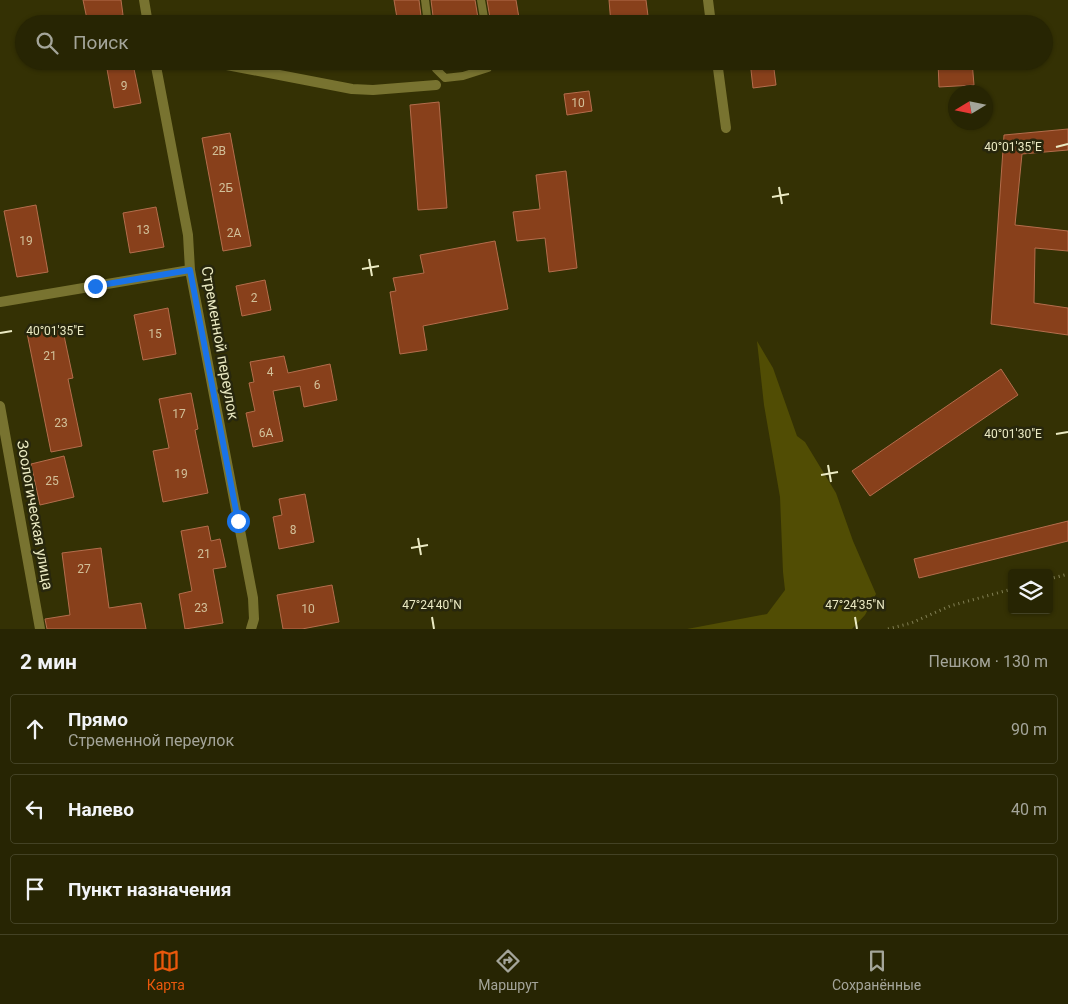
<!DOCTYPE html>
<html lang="ru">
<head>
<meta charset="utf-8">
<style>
	body { margin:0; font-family:Roboto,sans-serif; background:#333112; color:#f1f3f6 }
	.controls { position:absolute; right:15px; bottom:15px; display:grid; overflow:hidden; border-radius:5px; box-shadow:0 1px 4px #0004 }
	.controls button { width:45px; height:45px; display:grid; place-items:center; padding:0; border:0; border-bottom:1px solid #434225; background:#272503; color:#f1f3f6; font:25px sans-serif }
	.compass { position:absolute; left:948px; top:85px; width:45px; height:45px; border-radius:50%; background:#272503; box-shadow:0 1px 4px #0004; rotate:260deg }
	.stop { position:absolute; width:15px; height:15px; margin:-11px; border:4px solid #1a73e8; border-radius:50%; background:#fff }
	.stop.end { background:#1a73e8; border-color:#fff; box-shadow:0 1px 5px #0008 }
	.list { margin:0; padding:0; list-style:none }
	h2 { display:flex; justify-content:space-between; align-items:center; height:65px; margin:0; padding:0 20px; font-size:21px }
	h2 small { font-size:16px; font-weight:400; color:#a4a59a }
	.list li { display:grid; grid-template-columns:32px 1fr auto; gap:15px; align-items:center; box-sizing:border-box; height:70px; margin:0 10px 10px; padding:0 10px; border:1px solid #434225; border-radius:5px }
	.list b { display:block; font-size:19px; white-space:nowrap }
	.list p { margin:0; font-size:16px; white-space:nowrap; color:#a4a59a }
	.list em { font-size:16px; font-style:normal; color:#a4a59a }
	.icon { flex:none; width:28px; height:28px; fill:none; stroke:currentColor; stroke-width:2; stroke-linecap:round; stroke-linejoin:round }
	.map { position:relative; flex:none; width:1068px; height:629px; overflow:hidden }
	.search { position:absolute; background:#272503; box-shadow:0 1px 4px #0004; left:15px; right:15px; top:15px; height:55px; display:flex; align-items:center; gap:12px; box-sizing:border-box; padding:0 18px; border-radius:28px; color:#a4a59a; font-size:19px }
	.sheet { height:305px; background:#272503 }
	nav { display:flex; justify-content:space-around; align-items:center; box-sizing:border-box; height:70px; border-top:1px solid #434225; background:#272503; font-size:14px; color:#a4a59a }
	nav a { display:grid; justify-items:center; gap:2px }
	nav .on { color:#ea580c }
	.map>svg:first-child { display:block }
</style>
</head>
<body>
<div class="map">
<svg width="1068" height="629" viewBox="0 0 1068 629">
	<rect width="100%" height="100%" fill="#343104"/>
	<polygon fill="#514d04" points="757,341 773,368 797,436 805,442 836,493 853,541 876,594 865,615 852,629 687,629 767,614 785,590 783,572 780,497 764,405"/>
	<g fill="#88401b" stroke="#b46d4c">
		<polygon points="83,0 121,0 123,15 113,17 114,24 88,24"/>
		<polygon points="394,0 419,0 422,24 398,24"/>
		<polygon points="431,0 475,0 479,24 434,24"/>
		<polygon points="487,0 516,0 520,24 491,24"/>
		<polygon points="609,0 646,0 649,24 611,24"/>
		<polygon points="750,61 773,61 776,85 753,88"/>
		<polygon points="938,61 972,61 974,85 939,87"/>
		<polygon points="133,64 141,103 114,108 107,69"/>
		<polygon points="589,91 592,111 567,115 564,94"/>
		<polygon points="439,102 447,208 418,210 410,105"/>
		<polygon points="1068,129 1068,150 1022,154 1015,225 1068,231 1068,251 1035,248 1034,303 1068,308 1068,335 991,324 1004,135"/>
		<polygon points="230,133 251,246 223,251 202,138"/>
		<polygon points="566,171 577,268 549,272 545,238 517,241 513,212 540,209 536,175"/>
		<polygon points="36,205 48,272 17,277 4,211"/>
		<polygon points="156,207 164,247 130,253 123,213"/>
		<polygon points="495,241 508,309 423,326 427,350 400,354 390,292 396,291 393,278 424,273 420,255"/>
		<polygon points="265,280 271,310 242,316 236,286"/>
		<polygon points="168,308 176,354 143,360 134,315"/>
		<polygon points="62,326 73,378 68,379 82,446 51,452 27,333"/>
		<polygon points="284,356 288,373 330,364 337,400 304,407 300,386 273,391 283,441 253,447 246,413 255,411 249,383 254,382 250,362"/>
		<polygon points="1001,369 1018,395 870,496 852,471"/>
		<polygon points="191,393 198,429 195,430 208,493 163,502 153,451 169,448 159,399"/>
		<polygon points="64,456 74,497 40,505 31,464"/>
		<polygon points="305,494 314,542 279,549 273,517 282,515 279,499"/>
		<polygon points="1068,521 1068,541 919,578 914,559"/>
		<polygon points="208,526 211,541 220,539 226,567 213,569 223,623 185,629 179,594 192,591 181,531"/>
		<polygon points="101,548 109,608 141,603 146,629 47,629 45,619 70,615 62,553"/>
		<polygon points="332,585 339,622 302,629 283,629 277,595"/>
	</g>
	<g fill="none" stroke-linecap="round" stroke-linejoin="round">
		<g stroke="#817f54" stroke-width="3" stroke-dasharray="1 4" stroke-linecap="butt">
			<polyline points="1049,579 1068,574"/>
			<polyline points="888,629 911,623 950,606 1012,589"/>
		</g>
		<g stroke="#787330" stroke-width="8">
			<polyline points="425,0 428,24"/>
			<polyline points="481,0 485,24"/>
			<polyline points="434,61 436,69 445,78 463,76 488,68 489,61"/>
		</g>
		<g stroke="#787330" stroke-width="10">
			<polyline points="144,0 148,24"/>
			<polyline points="708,0 711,24"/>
			<polyline points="155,61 188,235 190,270 253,598 254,619 251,629"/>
			<polyline points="206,61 352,89 373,90 436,85"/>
			<polyline points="717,61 726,128"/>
			<polyline points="0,302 190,270"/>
			<polyline points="0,406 40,629"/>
		</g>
	</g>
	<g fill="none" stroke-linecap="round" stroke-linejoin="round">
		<polyline stroke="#1a73e8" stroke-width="6" points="95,286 190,270 238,521"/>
	</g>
	<path fill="none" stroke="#ebeac3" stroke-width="2" d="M 1056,147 L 1068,144M 779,187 L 782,204M 772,197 L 789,194M 369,259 L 372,276M 362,269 L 379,266M 0,333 L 12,331M 1056,434 L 1068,432M 828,465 L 831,482M 821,475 L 838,472M 418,538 L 421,555M 411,548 L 428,545M 432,617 L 434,629M 855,617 L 857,629"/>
	<g text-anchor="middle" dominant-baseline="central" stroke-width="5" stroke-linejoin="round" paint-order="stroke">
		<g font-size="12" fill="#d2c099">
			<text x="124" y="86">9</text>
			<text x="578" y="103">10</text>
			<text x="219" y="151">2В</text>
			<text x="226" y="188">2Б</text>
			<text x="143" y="230">13</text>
			<text x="234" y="233">2А</text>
			<text x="26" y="241">19</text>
			<text x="254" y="298">2</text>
			<text x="155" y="334">15</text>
			<text x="50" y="356">21</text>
			<text x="270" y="372">4</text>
			<text x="317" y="385">6</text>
			<text x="179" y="414">17</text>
			<text x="61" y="423">23</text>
			<text x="266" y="433">6А</text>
			<text x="181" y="474">19</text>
			<text x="52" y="481">25</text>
			<text x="293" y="530">8</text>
			<text x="204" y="554">21</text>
			<text x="84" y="569">27</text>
			<text x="201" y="608">23</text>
			<text x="308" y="609">10</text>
		</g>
		<g font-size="15" fill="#ebeac3" stroke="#28270d">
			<text transform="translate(220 343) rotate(80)">Стременной переулок</text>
			<text transform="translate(35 515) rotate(80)">Зоологическая улица</text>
		</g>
	</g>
	<g font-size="12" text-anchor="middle" fill="#ebeac3" stroke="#28270d" stroke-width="5" stroke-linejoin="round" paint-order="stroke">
		<text x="1013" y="151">40°01'35"E</text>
		<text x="55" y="335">40°01'35"E</text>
		<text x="1013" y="438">40°01'30"E</text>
		<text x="432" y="609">47°24'40"N</text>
		<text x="855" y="609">47°24'35"N</text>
	</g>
</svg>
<div class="controls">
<button><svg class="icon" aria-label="layers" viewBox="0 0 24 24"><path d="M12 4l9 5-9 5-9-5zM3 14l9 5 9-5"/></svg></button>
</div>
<svg class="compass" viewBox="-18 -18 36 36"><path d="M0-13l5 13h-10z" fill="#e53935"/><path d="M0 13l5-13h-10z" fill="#a4a59a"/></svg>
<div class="stop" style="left:238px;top:521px"></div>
<div class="stop end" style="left:95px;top:286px"></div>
<div class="search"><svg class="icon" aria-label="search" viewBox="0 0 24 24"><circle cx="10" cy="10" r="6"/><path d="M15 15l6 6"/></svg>Поиск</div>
</div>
<section class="sheet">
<h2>2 мин<small>Пешком · 130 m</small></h2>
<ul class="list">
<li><svg class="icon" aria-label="ahead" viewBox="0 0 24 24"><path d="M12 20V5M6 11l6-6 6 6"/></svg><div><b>Прямо</b><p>Стременной переулок</p></div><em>90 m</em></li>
<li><svg class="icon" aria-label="left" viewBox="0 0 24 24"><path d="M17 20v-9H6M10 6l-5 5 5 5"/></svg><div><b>Налево</b></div><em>40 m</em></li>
<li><svg class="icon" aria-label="arrive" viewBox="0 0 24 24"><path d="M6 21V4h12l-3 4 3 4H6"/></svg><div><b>Пункт назначения</b></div></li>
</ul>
</section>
<nav>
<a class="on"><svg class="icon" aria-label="map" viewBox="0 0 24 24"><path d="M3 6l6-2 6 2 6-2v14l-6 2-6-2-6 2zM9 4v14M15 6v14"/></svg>Карта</a>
<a><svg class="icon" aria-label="directions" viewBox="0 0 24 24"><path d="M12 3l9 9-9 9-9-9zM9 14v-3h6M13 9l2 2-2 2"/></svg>Маршрут</a>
<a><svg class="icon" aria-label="saved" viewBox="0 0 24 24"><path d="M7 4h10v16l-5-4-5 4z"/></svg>Сохранённые</a>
</nav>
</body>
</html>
